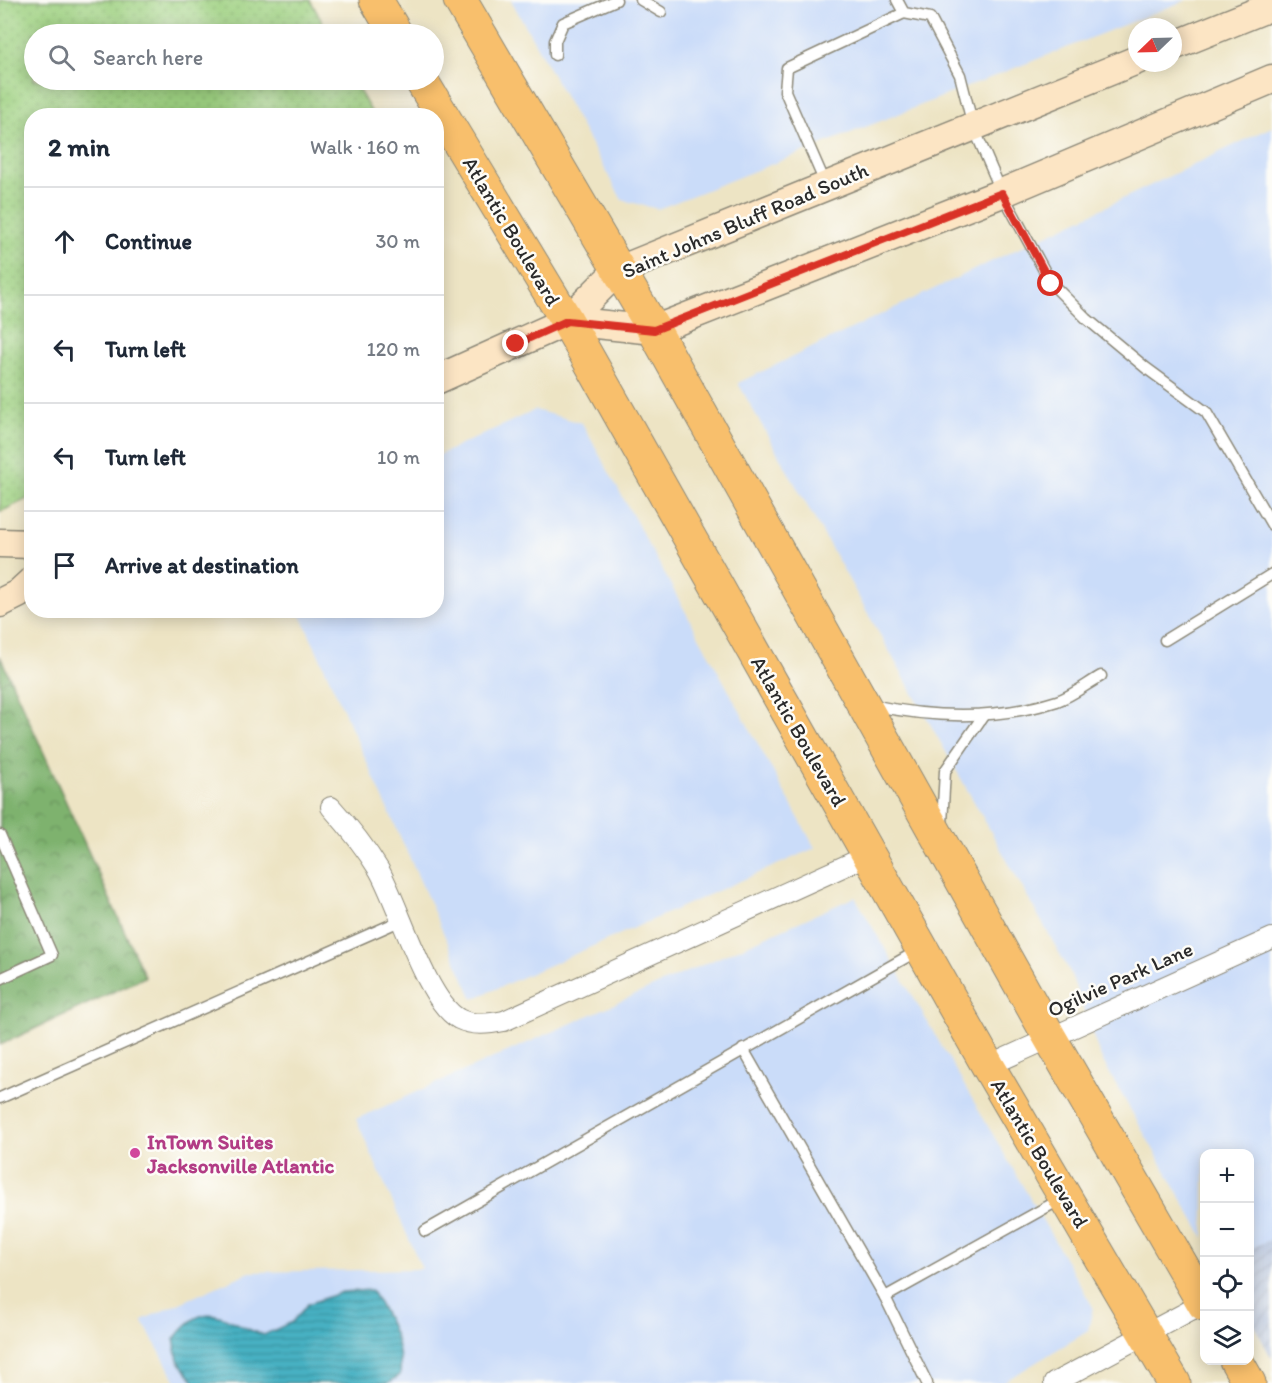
<!DOCTYPE html>
<html lang="en">
<head>
<meta charset="utf-8">
<style>
	body { margin:0; font-family:Itim,sans-serif; background:#f2f2f3; color:#1f2937 }
	.controls { position:absolute; right:18px; bottom:18px; display:grid; overflow:hidden; border-radius:12px; box-shadow:0 3px 15px #0003 }
	.controls button { width:54px; height:54px; display:grid; place-items:center; padding:0; border:0; border-bottom:2px solid #e0e1e3; background:#fff; color:#1f2937; font:30px sans-serif }
	.compass { position:absolute; left:1128px; top:18px; width:54px; height:54px; border-radius:50%; background:#fff; box-shadow:0 3px 15px #0003; rotate:247deg }
	.stop { position:absolute; width:18px; height:18px; margin:-14px; border:4px solid #d93025; border-radius:50%; background:#fff }
	.stop.end { background:#d93025; border-color:#fff; box-shadow:0 2px 6px #0008 }
	.list { margin:0; padding:0; list-style:none }
	h2 { display:flex; justify-content:space-between; align-items:center; height:78px; margin:0; padding:0 24px; font-size:26px }
	h2 small { font-size:20px; font-weight:400; color:#747a83 }
	.list li { display:grid; grid-template-columns:39px 1fr auto; gap:18px; align-items:center; box-sizing:border-box; height:108px; padding:0 24px; border-top:2px solid #e0e1e3 }
	.list b { display:block; font-size:22px; white-space:nowrap }
	.list em { font-size:20px; font-style:normal; color:#747a83 }
	.icon { flex:none; width:33px; height:33px; fill:none; stroke:currentColor; stroke-width:2; stroke-linecap:round; stroke-linejoin:round }
	.map { position:relative; flex:none; width:1272px; height:1383px; overflow:hidden }
	.search { position:absolute; background:#fff; box-shadow:0 3px 15px #0003; left:24px; top:24px; width:420px; height:66px; display:flex; align-items:center; gap:15px; box-sizing:border-box; padding:0 21px; border-radius:33px; color:#747a83; font-size:22px }
	.panel { position:absolute; background:#fff; box-shadow:0 3px 15px #0003; left:24px; top:108px; width:420px; height:510px; border-radius:24px }
	.map>svg:first-child { display:block }
</style>
</head>
<body>
<div class="map">
<svg width="1272" height="1383" viewBox="0 0 1272 1383">
	<defs>
		<pattern id="industrial-furrows" width="10" height="10" patternUnits="userSpaceOnUse" patternTransform="scale(1.5)"><rect width="10" height="10" fill="#b7c5de"/><path d="M-1 1l2-2M0 10L10 0M9 11l2-2" fill="none" stroke="#9ea9bf"/></pattern>
		<pattern id="grass-dots" width="8" height="8" patternUnits="userSpaceOnUse" patternTransform="scale(1.5)"><rect width="8" height="8" fill="#9dd080"/><path d="M2 2h.1M6 6h.1" fill="none" stroke="#87b36f" stroke-width="1.8" stroke-linecap="round"/></pattern>
		<pattern id="forest-crowns" width="20" height="18" patternUnits="userSpaceOnUse" patternTransform="scale(1.5)"><rect width="20" height="18" fill="#7eb26e"/><path d="M2 6a3 3 0 1 1 6 0M12 15a3 3 0 1 1 6 0" fill="none" stroke="#67915b"/></pattern>
		<pattern id="water-rules" width="6" height="5" patternUnits="userSpaceOnUse" patternTransform="scale(1.5)"><rect width="6" height="5" fill="#46b1c3"/><path d="M0 2.5h6" fill="none" stroke="#3b909f"/></pattern>
	</defs>
	<rect width="100%" height="100%" fill="#fdfcf7"/>
	<filter id="ink" filterUnits="userSpaceOnUse"><feTurbulence type="fractalNoise" baseFrequency=".0167" numOctaves="2"/><feDisplacementMap in="SourceGraphic" scale="12" xChannelSelector="R" yChannelSelector="G"/><feConvolveMatrix kernelMatrix="1 2 1 2 8 2 1 2 1" color-interpolation-filters="sRGB"/></filter>
	<filter id="wash" filterUnits="userSpaceOnUse"><feTurbulence type="fractalNoise" baseFrequency=".008" numOctaves="4" result="noise"/><feDisplacementMap in="SourceGraphic" scale="24" xChannelSelector="R" yChannelSelector="G"/><feGaussianBlur stdDeviation="1.35" result="paint"/><feColorMatrix in="noise" values="0 0 0 0 0 0 0 0 0 0 0 0 0 0 0 0 0 1.4 0 .05"/><feComposite in="paint" operator="in"/></filter>
	<g filter="url(#wash)">
		<rect width="100%" height="100%" fill="#ede4c4"/>
		<g fill="#cadcf9">
			<polygon points="511,0 1187,0 658,209 622,200"/>
			<polygon points="1272,127 1272,1239 1250,1249 1250,1154 1204,1154 1204,1238 1101,1058 1070,972 738,383"/>
			<polygon points="535,410 582,423 815,848 473,999 299,611 436,610 437,456"/>
			<polygon points="855,897 1093,1307 1088,1331 1002,1383 177,1383 142,1320 250,1272 422,1269 356,1119"/>
		</g>
		<polygon fill="url(#industrial-furrows)" points="1272,1239 1272,1359 1250,1318 1250,1249"/>
		<g fill="url(#grass-dots)" stroke="#647e56" stroke-width="1.5">
			<polygon points="0,0 310,0 329,34 34,34 34,80 353,80 373,115 32,116 31,497 0,512"/>
			<polygon points="437,234 445,249 437,282"/>
		</g>
		<polygon fill="url(#forest-crowns)" stroke="#546e4c" stroke-width="1.5" points="0,656 145,977 0,1045"/>
		<path fill="url(#water-rules)" stroke="#386e77" stroke-width="1.5" d="M 371,1290 C 388,1318 403,1343 400,1375 L 388,1383 L 195,1383 L 178,1360 L 174,1339 C 208,1293 224,1323 264,1335 L 292,1322 L 308,1304 L 342,1292 Z"/>
	</g>
	<g filter="url(#ink)">
		<g fill="none" stroke-linecap="round" stroke-linejoin="round">
			<g stroke="#8c8878" stroke-width="13">
				<g id="service">
					<polyline points="641,0 661,12"/>
					<polyline points="897,0 904,13 930,18 960,75 973,126 1002,193 1051,283 1087,319 1146,368 1206,412 1272,525"/>
					<polyline points="555,55 555,41 563,23 616,0"/>
					<polyline points="826,185 785,91 787,68 904,13"/>
					<polyline points="1165,640 1272,574"/>
					<path d="M 871,705 C 932,718 997,720 1057,701 C 1072,696 1087,684 1101,676"/>
					<polyline points="942,824 945,771 983,716"/>
					<polyline points="0,835 52,955 0,979"/>
					<polyline points="743,1049 885,1297 927,1383"/>
					<polyline points="0,1098 402,920"/>
					<polyline points="425,1231 919,950"/>
					<polyline points="885,1297 1063,1198"/>
				</g>
			</g>
			<g stroke="#8c8878" stroke-width="22">
				<g id="minor">
					<path d="M 331,807 C 349,827 365,847 379,870 C 399,905 426,1001 459,1019 C 473,1026 489,1024 504,1021 L 869,855"/>
					<polyline points="988,1066 1272,938"/>
					<polyline points="1054,1383 1204,1303"/>
				</g>
			</g>
			<g stroke="#8c8878" stroke-width="31">
				<g id="secondary">
					<polyline points="1173,46 1272,6"/>
					<polyline points="567,321 654,330 1002,193 1272,79"/>
					<polyline points="436,380 567,321 617,271 1137,60"/>
					<polyline points="0,543 32,544"/>
					<polyline points="0,603 18,594 32,581"/>
				</g>
			</g>
			<g stroke="#8c8878" stroke-width="35">
				<g id="trunk">
					<polyline points="376,0 396,34"/>
					<polyline points="460,0 654,330 1049,1036 1204,1304"/>
					<polyline points="421,80 567,321 988,1066 1174,1383"/>
					<polyline points="1236,1360 1249,1383"/>
				</g>
			</g>
			<use href="#service" stroke="#fff" stroke-width="10"/>
			<use href="#minor" stroke="#fff" stroke-width="20"/>
			<use href="#secondary" stroke="#fce5c4" stroke-width="28"/>
			<use href="#trunk" stroke="#f8bf6c" stroke-width="33"/>
		</g>
	</g>
	<g fill="none" stroke-linecap="round" stroke-linejoin="round" filter="url(#ink)">
		<polyline stroke="#d93025" stroke-width="8" points="516,344 567,321 654,330 1002,193 1051,284"/>
	</g>
	<circle fill="#d1479c" stroke="#fdfcf7" stroke-width="2" cx="135" cy="1153" r="6"/>
	<g text-anchor="middle" dominant-baseline="central" stroke-width="5" stroke-linejoin="round" paint-order="stroke">
		<g font-size="21" fill="#2b2b2b" stroke="#fdfcf7">
			<text transform="translate(745 220) rotate(-23)">Saint Johns Bluff Road South</text>
			<text transform="translate(512 231) rotate(59)">Atlantic Boulevard</text>
			<text transform="translate(799 731) rotate(60)">Atlantic Boulevard</text>
			<text transform="translate(1120 979) rotate(-24)">Ogilvie Park Lane</text>
			<text transform="translate(1040 1153) rotate(59)">Atlantic Boulevard</text>
		</g>
		<g font-size="21" font-weight="bold" fill="#b23c85" stroke="#fdfcf7" text-anchor="start">
			<text x="147" y="1141">InTown Suites<tspan x="147" dy="24">Jacksonville Atlantic</tspan></text>
		</g>
	</g>
</svg>
<div class="controls">
<button>+</button>
<button>−</button>
<button><svg class="icon" aria-label="locate" viewBox="0 0 24 24"><circle cx="12" cy="12" r="6"/><path d="M12 2v4M12 18v4M2 12h4M18 12h4"/></svg></button>
<button><svg class="icon" aria-label="layers" viewBox="0 0 24 24"><path d="M12 4l9 5-9 5-9-5zM3 14l9 5 9-5"/></svg></button>
</div>
<svg class="compass" viewBox="-18 -18 36 36"><path d="M0-13l5 13h-10z" fill="#e53935"/><path d="M0 13l5-13h-10z" fill="#747a83"/></svg>
<div class="stop" style="left:1051px;top:284px"></div>
<div class="stop end" style="left:516px;top:344px"></div>
<div class="search"><svg class="icon" aria-label="search" viewBox="0 0 24 24"><circle cx="10" cy="10" r="6"/><path d="M15 15l6 6"/></svg>Search here</div>
<section class="panel">
<h2>2 min<small>Walk · 160 m</small></h2>
<ul class="list">
<li><svg class="icon" aria-label="ahead" viewBox="0 0 24 24"><path d="M12 20V5M6 11l6-6 6 6"/></svg><div><b>Continue</b></div><em>30 m</em></li>
<li><svg class="icon" aria-label="left" viewBox="0 0 24 24"><path d="M17 20v-9H6M10 6l-5 5 5 5"/></svg><div><b>Turn left</b></div><em>120 m</em></li>
<li><svg class="icon" aria-label="left" viewBox="0 0 24 24"><path d="M17 20v-9H6M10 6l-5 5 5 5"/></svg><div><b>Turn left</b></div><em>10 m</em></li>
<li><svg class="icon" aria-label="arrive" viewBox="0 0 24 24"><path d="M6 21V4h12l-3 4 3 4H6"/></svg><div><b>Arrive at destination</b></div></li>
</ul>
</section>
</div>
</body>
</html>
